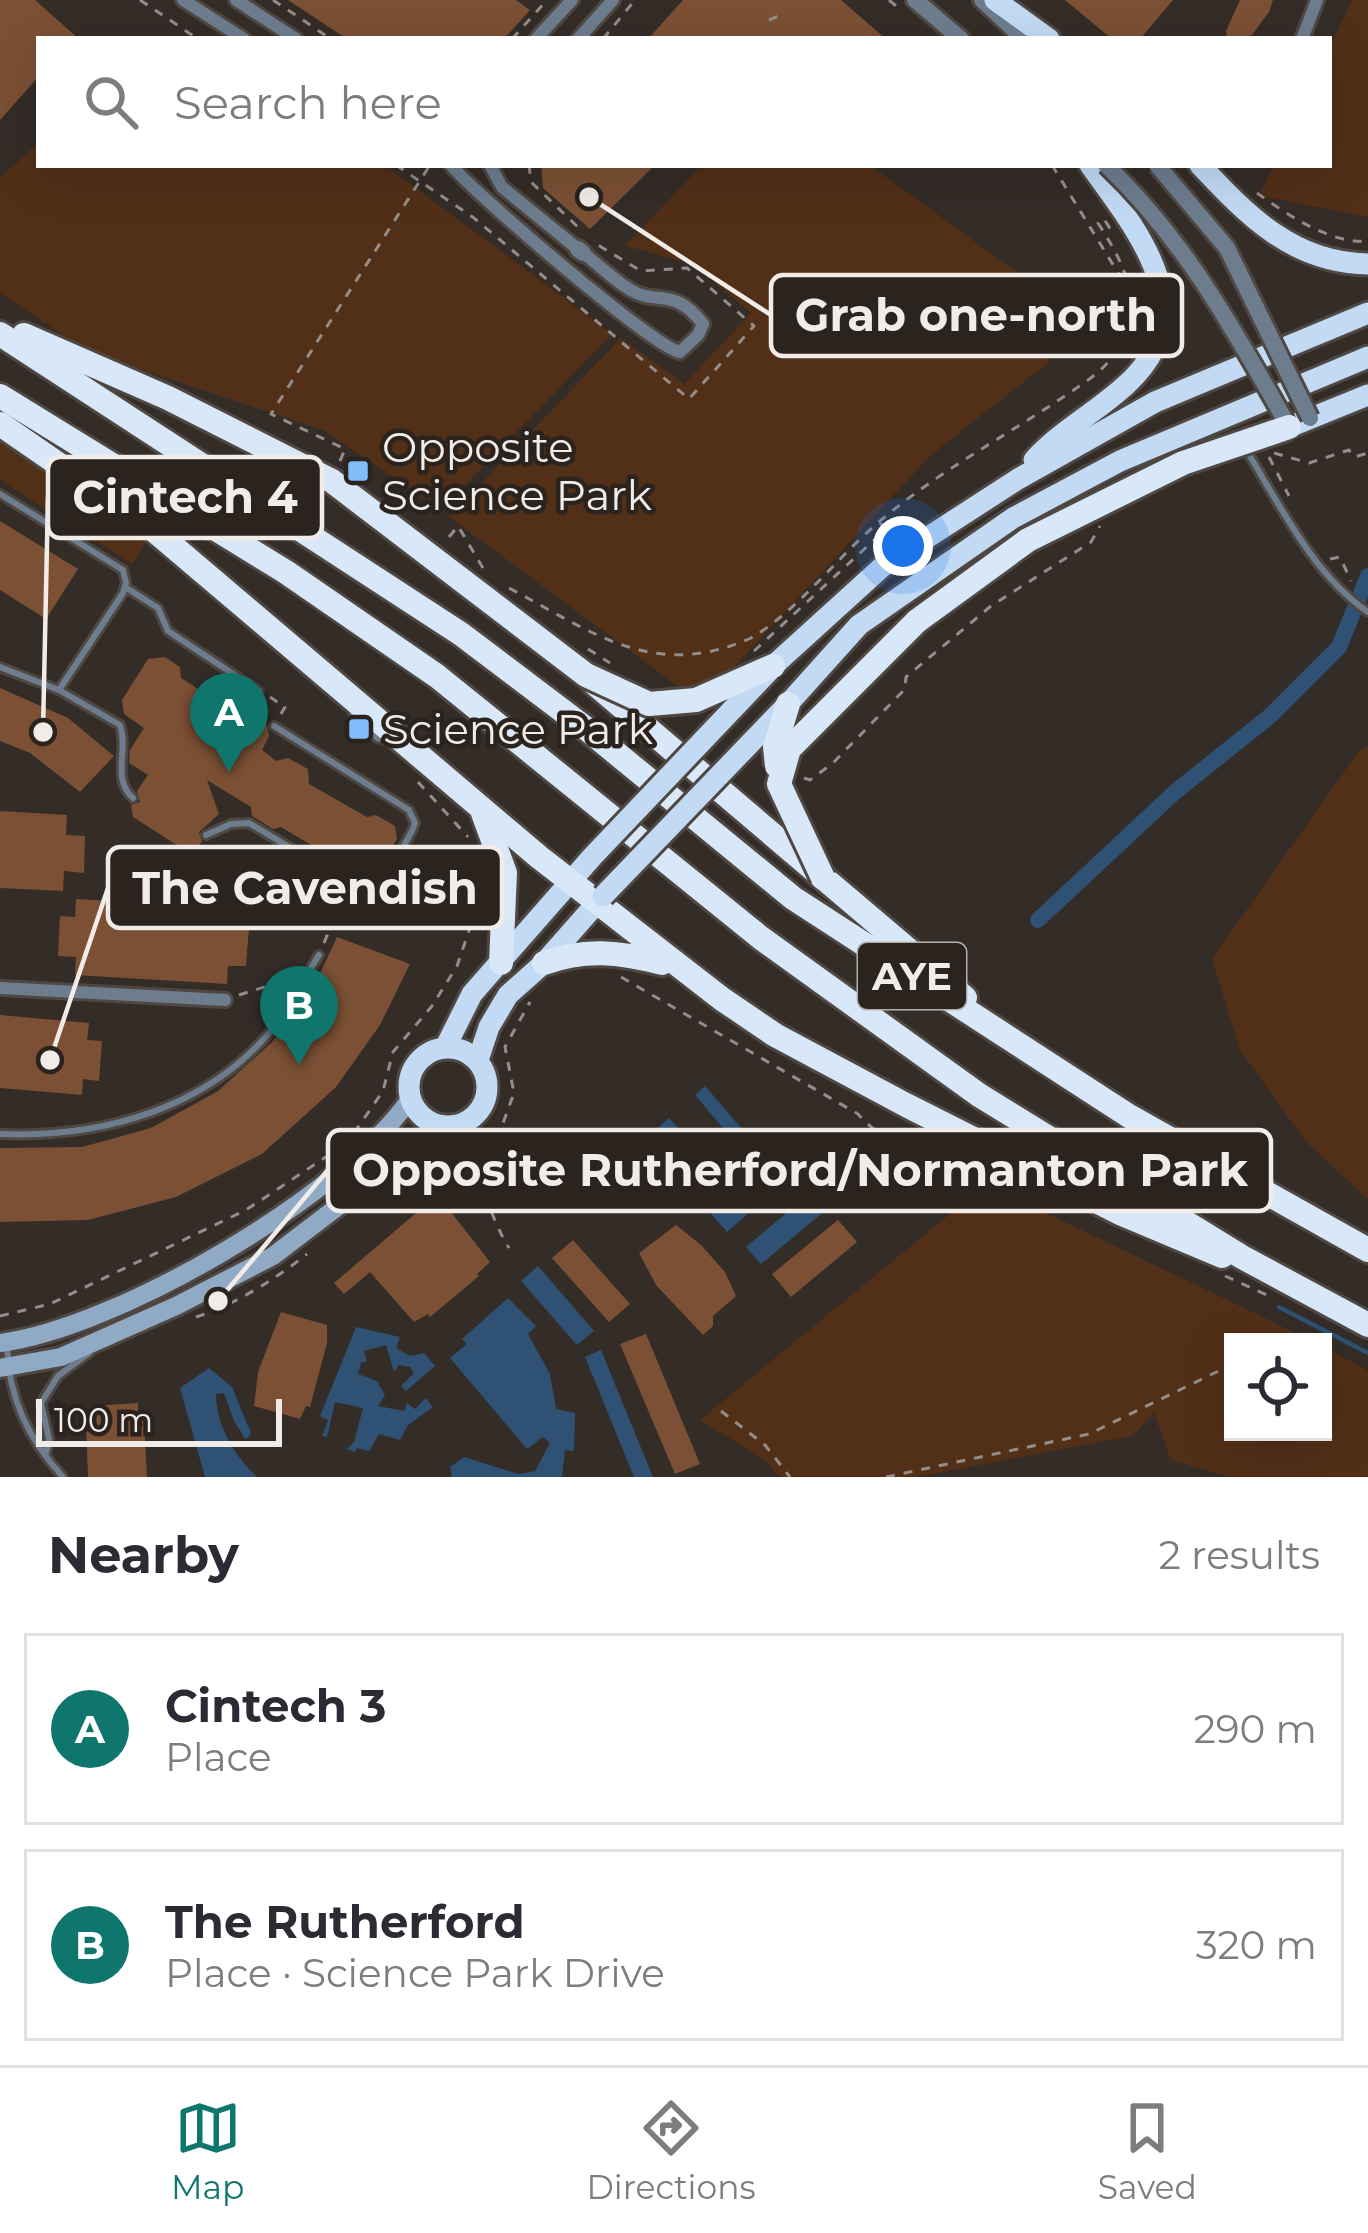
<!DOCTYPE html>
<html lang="en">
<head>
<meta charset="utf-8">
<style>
	body { margin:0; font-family:Montserrat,sans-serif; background:#f2f2f3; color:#2b2b33 }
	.controls { position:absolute; right:36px; bottom:36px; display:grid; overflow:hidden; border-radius:0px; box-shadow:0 12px 48px #0002 }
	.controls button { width:108px; height:108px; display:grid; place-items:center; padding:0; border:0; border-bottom:3px solid #e1e1e2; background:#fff; color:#2b2b33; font:60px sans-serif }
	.scale { position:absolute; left:36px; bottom:30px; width:246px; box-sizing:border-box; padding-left:12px; border:6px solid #f2ece9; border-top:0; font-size:33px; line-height:42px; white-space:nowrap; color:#f2ece9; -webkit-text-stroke:9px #2a231e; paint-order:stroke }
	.you { position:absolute; left:903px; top:546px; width:42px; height:42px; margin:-30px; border:9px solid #fff; border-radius:50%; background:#1a73e8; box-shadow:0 0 0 18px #1a73e833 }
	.badge { display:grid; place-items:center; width:78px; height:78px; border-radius:50%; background:#0f766e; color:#fff; font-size:39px; font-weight:700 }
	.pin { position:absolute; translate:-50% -99px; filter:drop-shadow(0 3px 6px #0008) }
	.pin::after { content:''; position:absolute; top:63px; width:42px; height:36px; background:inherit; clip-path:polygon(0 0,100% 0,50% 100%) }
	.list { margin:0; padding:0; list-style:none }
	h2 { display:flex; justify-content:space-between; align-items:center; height:156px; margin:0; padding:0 48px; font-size:51px }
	h2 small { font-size:39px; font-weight:400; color:#7c7c81 }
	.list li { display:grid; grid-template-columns:78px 1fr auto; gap:36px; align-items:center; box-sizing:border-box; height:192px; margin:0 24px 24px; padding:0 24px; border:3px solid #e1e1e2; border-radius:0px }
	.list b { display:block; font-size:45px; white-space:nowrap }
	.list p { margin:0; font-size:39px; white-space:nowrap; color:#7c7c81 }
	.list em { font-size:39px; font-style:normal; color:#7c7c81 }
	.icon { flex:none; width:66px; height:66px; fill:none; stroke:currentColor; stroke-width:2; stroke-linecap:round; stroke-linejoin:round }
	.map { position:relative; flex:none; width:1368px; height:1477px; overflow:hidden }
	.search { position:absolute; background:#fff; box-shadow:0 12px 48px #0002; left:36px; right:36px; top:36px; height:132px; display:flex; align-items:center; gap:30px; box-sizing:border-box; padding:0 42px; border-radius:0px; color:#7c7c81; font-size:45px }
	.sheet { height:588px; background:#fff }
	nav { display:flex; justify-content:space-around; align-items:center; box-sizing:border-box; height:168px; border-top:3px solid #e1e1e2; background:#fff; font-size:33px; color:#7c7c81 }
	nav a { display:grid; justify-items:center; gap:6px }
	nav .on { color:#0f766e }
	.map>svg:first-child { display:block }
</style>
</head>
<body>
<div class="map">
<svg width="1368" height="1477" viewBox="0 0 1368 1477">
	<rect width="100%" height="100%" fill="#342c27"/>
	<g fill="#522f17">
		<polygon points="1352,0 1368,0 1368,217 1259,196 1274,165 1329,165 1329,49"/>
		<polygon points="39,142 39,165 385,165 612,334 441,510 323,430 88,352 0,293 0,178"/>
		<polygon points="702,165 870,165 1019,274 1049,362 931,455 721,681 687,693 449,517 621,338 684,384 751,313 693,264 625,246"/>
		<polygon points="0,441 147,540 132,564 0,480"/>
		<polygon points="1368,745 1368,1199 1306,1142 1240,1050 1212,959 1358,752"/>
		<polygon points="986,1184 1315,1342 1233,1342 1233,1432 1323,1432 1323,1346 1368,1371 1368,1477 1229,1477 1171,1460 1154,1413 1132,1436 916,1477 779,1477 767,1462 700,1420"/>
	</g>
	<g fill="#2e5174">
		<polygon points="705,1086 749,1137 760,1129 797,1171 727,1232 645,1139 669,1118 714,1168 739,1147 695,1095"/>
		<polygon points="811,1192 826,1210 761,1264 746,1247"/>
		<polygon points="538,1266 594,1331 577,1345 521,1281"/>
		<polygon points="508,1298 536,1326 528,1334 550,1374 556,1409 575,1413 574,1451 565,1450 562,1477 452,1477 450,1467 464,1457 518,1474 535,1471 550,1443 543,1437 527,1449 450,1358 467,1344 462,1339"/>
		<polygon points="356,1327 400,1337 396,1348 410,1356 424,1353 435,1366 406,1391 401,1386 414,1373 410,1367 399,1365 394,1372 386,1345 364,1351 367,1361 361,1363 358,1374 377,1381 385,1395 378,1406 404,1411 407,1403 415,1409 426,1398 433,1407 408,1425 400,1440 379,1434 369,1451 357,1448 355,1452 347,1449 354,1442 363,1408 335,1402 327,1437 322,1436 328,1420 320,1416"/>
		<polygon points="601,1350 653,1477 634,1477 585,1357"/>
		<path d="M 209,1368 L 232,1387 L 251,1433 L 246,1440 L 234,1421 L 224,1393 L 216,1394 C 217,1427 234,1455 257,1477 L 205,1477 L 180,1388 Z"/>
	</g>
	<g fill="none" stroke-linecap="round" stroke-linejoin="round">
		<polyline stroke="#2e5174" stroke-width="4.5" points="1279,1307 1368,1353"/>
		<polyline stroke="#2e5174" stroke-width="16" points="1038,920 1175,792 1270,716 1339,647 1368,576"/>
	</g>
	<g fill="#7b5034">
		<polygon points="0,0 35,0 79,39 39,39 39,76 0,120"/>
		<polygon points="288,0 516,0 530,10 504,39 347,39"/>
		<polygon points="683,0 841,0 886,39 648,39"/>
		<polygon points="1065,0 1173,0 1140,39 1112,39"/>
		<polygon points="1240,0 1273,0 1269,12 1252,35 1247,39 1227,39 1226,31"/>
		<polygon points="541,165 655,165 590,229 543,188"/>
		<polygon points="0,521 78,569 46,619 0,590"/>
		<polygon points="165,657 180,667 181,678 237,714 250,713 267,724 269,736 262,750 276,761 288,758 308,769 309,784 367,817 376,815 395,826 397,839 372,877 362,882 339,868 338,861 281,827 273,829 252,816 251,807 207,780 219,814 199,832 202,841 197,848 183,849 133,817 131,805 140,802 137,791 148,775 129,763 130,750 144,728 124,714 122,700 148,659"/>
		<polygon points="0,688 68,718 114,756 80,792 30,753 0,741"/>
		<polygon points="0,811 67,815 66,835 85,836 84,873 64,871 63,891 0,888"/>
		<polygon points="76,899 231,908 230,927 249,928 246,966 228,966 227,984 75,975 76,957 58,956 60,916 75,917"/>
		<polygon points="337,937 410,964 380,1025 336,1087 262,1154 176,1197 88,1220 0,1222 0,1148 82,1147 151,1128 218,1091 271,1043 308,999"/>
		<polygon points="0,1015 89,1023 87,1040 102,1041 99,1081 83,1079 82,1095 0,1088"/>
		<polygon points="450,1184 460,1196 447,1207 490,1262 477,1274 479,1276 430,1317 428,1314 414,1322 370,1272 344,1294 334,1283"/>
		<polygon points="838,1220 857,1242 791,1297 772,1274"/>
		<polygon points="676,1225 701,1245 725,1272 736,1296 713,1316 713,1326 703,1335 656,1285 639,1253"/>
		<polygon points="573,1240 630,1304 609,1322 552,1258"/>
		<polygon points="281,1312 327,1325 327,1343 310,1407 306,1406 300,1419 254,1406 258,1372"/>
		<polygon points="646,1334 700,1464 675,1474 620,1344"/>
		<polygon points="138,1403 138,1414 144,1421 147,1477 88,1477 86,1426 89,1426 90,1406"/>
	</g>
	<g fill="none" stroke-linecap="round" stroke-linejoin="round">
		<g stroke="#4f4742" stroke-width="12">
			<g id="service">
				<path d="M 1245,448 C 1279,503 1313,575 1368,612"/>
				<polyline points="0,494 123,570 126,583 123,593 59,690"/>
				<polyline points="125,587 158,608 168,631 259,691"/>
				<path d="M 0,667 L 59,690 L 120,725 C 129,750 111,779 133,798"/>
				<polyline points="353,714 377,738 389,741"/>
				<path d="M 206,835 L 231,824 L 249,823 L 361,890 C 386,887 400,851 412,831 L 415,823 L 409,810 L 274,726"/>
				<path d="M 0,1134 C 101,1138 209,1109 275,1026 C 291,1005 304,978 319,955"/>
				<path d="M 7,1347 C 9,1398 28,1439 63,1477"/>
				<polyline points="46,1453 49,1439 41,1403 58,1376 89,1353"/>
			</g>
		</g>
		<g stroke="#4f4742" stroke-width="18">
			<g id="minor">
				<polyline points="183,0 244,39"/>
				<polyline points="236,0 296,39"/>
				<polyline points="536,39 572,0"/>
				<polyline points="578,39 613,0"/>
				<polyline points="1302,39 1317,0"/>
				<path d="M 451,165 C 473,192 654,348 680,352 L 698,335 L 703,324 C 673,285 657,307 629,289 C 613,279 598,264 583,253"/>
				<polyline points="490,165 502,187 578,249"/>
				<polyline points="0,988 225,1000"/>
			</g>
		</g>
		<g stroke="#4f4742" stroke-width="22">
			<g id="tertiary">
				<polyline points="915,0 961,39"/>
				<polyline points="982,0 1024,39"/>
				<polyline points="578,249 583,253"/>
			</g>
		</g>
		<g stroke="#4f4742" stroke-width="24">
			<g id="secondary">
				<path d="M 0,1343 C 117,1328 343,1196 410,1099"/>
				<polyline points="0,1368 61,1357 176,1306 273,1256 442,1127"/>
			</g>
		</g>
		<g stroke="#4f4742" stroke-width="27">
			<g id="trunk">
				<polyline points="995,0 1049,39"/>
				<path d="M 1200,165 C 1248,216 1293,263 1368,264"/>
				<polyline points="1289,427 1368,395"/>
				<path d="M 1034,460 C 1061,430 1097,412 1127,384 C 1206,311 1137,231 1090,165"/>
				<polyline points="773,666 882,567 1018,479 1155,402 1368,313"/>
				<polyline points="788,704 859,625 1013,518 1120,461 1368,357"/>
				<polyline points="446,1046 472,994 592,857"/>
				<circle cx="448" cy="1087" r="39"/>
				<polyline points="478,1060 489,1027 508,995 544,963 603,896"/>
			</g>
		</g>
		<g stroke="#4f4742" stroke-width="30">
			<g id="motorway">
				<polyline points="0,334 461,634 588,730 793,898 1129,1116 1368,1250"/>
				<polyline points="24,335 168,398 332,481"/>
				<polyline points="0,396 286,572 437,676 761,938 979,1095 1242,1257 1368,1325"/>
				<polyline points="0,424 155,531 539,857 722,999 775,1035 906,1105 1122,1214 1222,1256"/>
				<polyline points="594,683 965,998"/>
				<polyline points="483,813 505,873 501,963"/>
				<path d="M 544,963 C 585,948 620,952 662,963"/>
			</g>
		</g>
		<g stroke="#948d89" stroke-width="3" stroke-dasharray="9 9" stroke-linecap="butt">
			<polyline points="140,0 198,39"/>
			<polyline points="273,0 331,39"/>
			<polyline points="889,0 901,10"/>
			<polyline points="512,39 547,0"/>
			<polyline points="603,39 635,0"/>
			<polyline points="396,165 474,218 689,399 754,326 687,268 641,271 598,245"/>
			<polyline points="529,165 531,182 582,231"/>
			<polyline points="1052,165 1123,281 1126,314"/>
			<path d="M 1257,193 C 1286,214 1332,245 1368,241"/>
			<polyline points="1274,453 1309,463 1349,450 1354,457 1368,453"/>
			<polyline points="1269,457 1289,496"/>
			<polyline points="340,461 345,449 271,414 430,165"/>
			<polyline points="449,537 458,526 483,568"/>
			<polyline points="1330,559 1340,557 1351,581"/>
			<path d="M 509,588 C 594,633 654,681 751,638 C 800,609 836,558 880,521 C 941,469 1012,433 1078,387 C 1105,369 1125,351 1126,315 L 1133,317 C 1131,278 1119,256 1098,223 L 1104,219 L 1114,235"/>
			<polyline points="588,649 610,663"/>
			<polyline points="754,651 886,529 880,523"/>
			<polyline points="270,697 285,707 281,714"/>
			<polyline points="804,778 810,780 833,763 905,689 906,677 991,606 1091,542 1100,526"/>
			<polyline points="418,782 468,837"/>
			<path d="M 382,896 C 414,912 447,915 483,918"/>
			<polyline points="324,943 336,914"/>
			<path d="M 621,977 L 858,1114 C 896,1159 995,1180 1051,1202"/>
			<polyline points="239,995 280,982 298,965"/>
			<polyline points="354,1133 383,1091 393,1052 432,1006 457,966 479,901 483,873"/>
			<path d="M 430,1157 C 478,1150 488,1216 509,1248"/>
			<polyline points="524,1187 510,1173 501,1145 502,1126 514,1093 505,1047 530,1002"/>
			<polyline points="1225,1276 1271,1297"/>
			<polyline points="0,1316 50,1304 246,1210 329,1155"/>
			<path d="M 196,1317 C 236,1304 274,1280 307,1254"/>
			<polyline points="721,1411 765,1445 790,1477"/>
			<polyline points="886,1477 1089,1434 1233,1364"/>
		</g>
		<use href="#service" stroke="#6d7d8e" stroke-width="6"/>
		<use href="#minor" stroke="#6d7d8e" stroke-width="12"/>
		<use href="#tertiary" stroke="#6d7d8e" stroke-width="16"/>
		<use href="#secondary" stroke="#90a9c4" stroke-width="18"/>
		<use href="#trunk" stroke="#c2daf4" stroke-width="21"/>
		<use href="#motorway" stroke="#d9e8f9" stroke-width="24"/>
		<g stroke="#4f4742" stroke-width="22" stroke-linecap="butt">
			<g id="tertiary-bridge">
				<path d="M 1106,165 C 1186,241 1235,332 1289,427"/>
				<polyline points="1157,165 1227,248 1310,418"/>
			</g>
		</g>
		<g stroke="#4f4742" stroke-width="27" stroke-linecap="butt">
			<g id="trunk-bridge">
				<polyline points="592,857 769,671"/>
				<polyline points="603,896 788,704"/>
			</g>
		</g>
		<g stroke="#4f4742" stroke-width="30" stroke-linecap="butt">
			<g id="motorway-bridge">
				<polyline points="332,481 586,675 649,704 696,700 773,666"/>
				<polyline points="777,766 775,747 788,704"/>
				<polyline points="823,878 779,784 789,749 917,621 1028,540 1183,463 1289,427"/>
			</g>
		</g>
		<polyline stroke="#948d89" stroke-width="3" stroke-dasharray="9 9" stroke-linecap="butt" points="769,20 783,14"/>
		<use href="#tertiary-bridge" stroke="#6d7d8e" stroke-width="16"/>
		<use href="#trunk-bridge" stroke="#c2daf4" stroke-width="21"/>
		<use href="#motorway-bridge" stroke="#d9e8f9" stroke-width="24"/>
	</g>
	<g fill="#81bcfa" stroke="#2a231e" stroke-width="4.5">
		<rect x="346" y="459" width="24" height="24" rx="6"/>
		<rect x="347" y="717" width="24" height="24" rx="6"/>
	</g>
	<g text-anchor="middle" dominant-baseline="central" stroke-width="9" stroke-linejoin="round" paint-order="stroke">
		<rect fill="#2a231e" stroke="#b6b0ac" stroke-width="3" x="858" y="943" width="108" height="66" rx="9"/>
		<g font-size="39" font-weight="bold" fill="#f2ece9">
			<text x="912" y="976">AYE</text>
		</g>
		<g font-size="42" fill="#f2ece9" stroke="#2a231e" text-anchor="start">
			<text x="382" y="447">Opposite<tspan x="382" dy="48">Science Park</tspan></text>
			<text x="383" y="729">Science Park</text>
		</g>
	</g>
	<path fill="none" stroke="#f2ece9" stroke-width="4.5" d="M589 197L771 315M43 732L48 497M50 1060L108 888M218 1301L328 1170"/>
	<g fill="#f2ece9" stroke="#2a231e" stroke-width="4.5">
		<circle cx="589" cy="197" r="12"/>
		<circle cx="43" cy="732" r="12"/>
		<circle cx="50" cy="1060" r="12"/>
		<circle cx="218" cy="1301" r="12"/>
	</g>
	<g fill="#2a231e" stroke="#f2ece9" stroke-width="4.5">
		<rect x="771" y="275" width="411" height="81" rx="12"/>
		<rect x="48" y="457" width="274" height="81" rx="12"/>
		<rect x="108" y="847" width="394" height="81" rx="12"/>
		<rect x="328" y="1130" width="943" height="81" rx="12"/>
	</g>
	<g font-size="45" text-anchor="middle" font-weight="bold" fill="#f2ece9">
		<text x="976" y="331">Grab one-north</text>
		<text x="185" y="513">Cintech 4</text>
		<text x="305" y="904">The Cavendish</text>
		<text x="800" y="1186">Opposite Rutherford/Normanton Park</text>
	</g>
</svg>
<div class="controls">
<button><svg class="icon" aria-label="locate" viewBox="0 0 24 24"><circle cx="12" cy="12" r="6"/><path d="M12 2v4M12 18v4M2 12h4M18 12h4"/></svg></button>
</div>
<div class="scale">100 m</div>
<div class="you"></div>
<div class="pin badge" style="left:229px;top:772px">A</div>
<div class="pin badge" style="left:299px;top:1065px">B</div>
<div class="search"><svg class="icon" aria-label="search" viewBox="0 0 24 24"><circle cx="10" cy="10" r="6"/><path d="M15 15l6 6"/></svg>Search here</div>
</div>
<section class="sheet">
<h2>Nearby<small>2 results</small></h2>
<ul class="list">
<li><span class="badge">A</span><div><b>Cintech 3</b><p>Place</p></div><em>290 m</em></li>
<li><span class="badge">B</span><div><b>The Rutherford</b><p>Place · Science Park Drive</p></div><em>320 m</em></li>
</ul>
</section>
<nav>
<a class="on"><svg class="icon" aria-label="map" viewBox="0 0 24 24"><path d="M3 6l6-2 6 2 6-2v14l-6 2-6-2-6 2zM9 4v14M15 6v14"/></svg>Map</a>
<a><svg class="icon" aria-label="directions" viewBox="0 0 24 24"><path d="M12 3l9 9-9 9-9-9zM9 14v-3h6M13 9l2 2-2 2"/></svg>Directions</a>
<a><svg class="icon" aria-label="saved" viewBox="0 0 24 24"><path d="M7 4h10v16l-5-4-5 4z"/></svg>Saved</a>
</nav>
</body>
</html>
